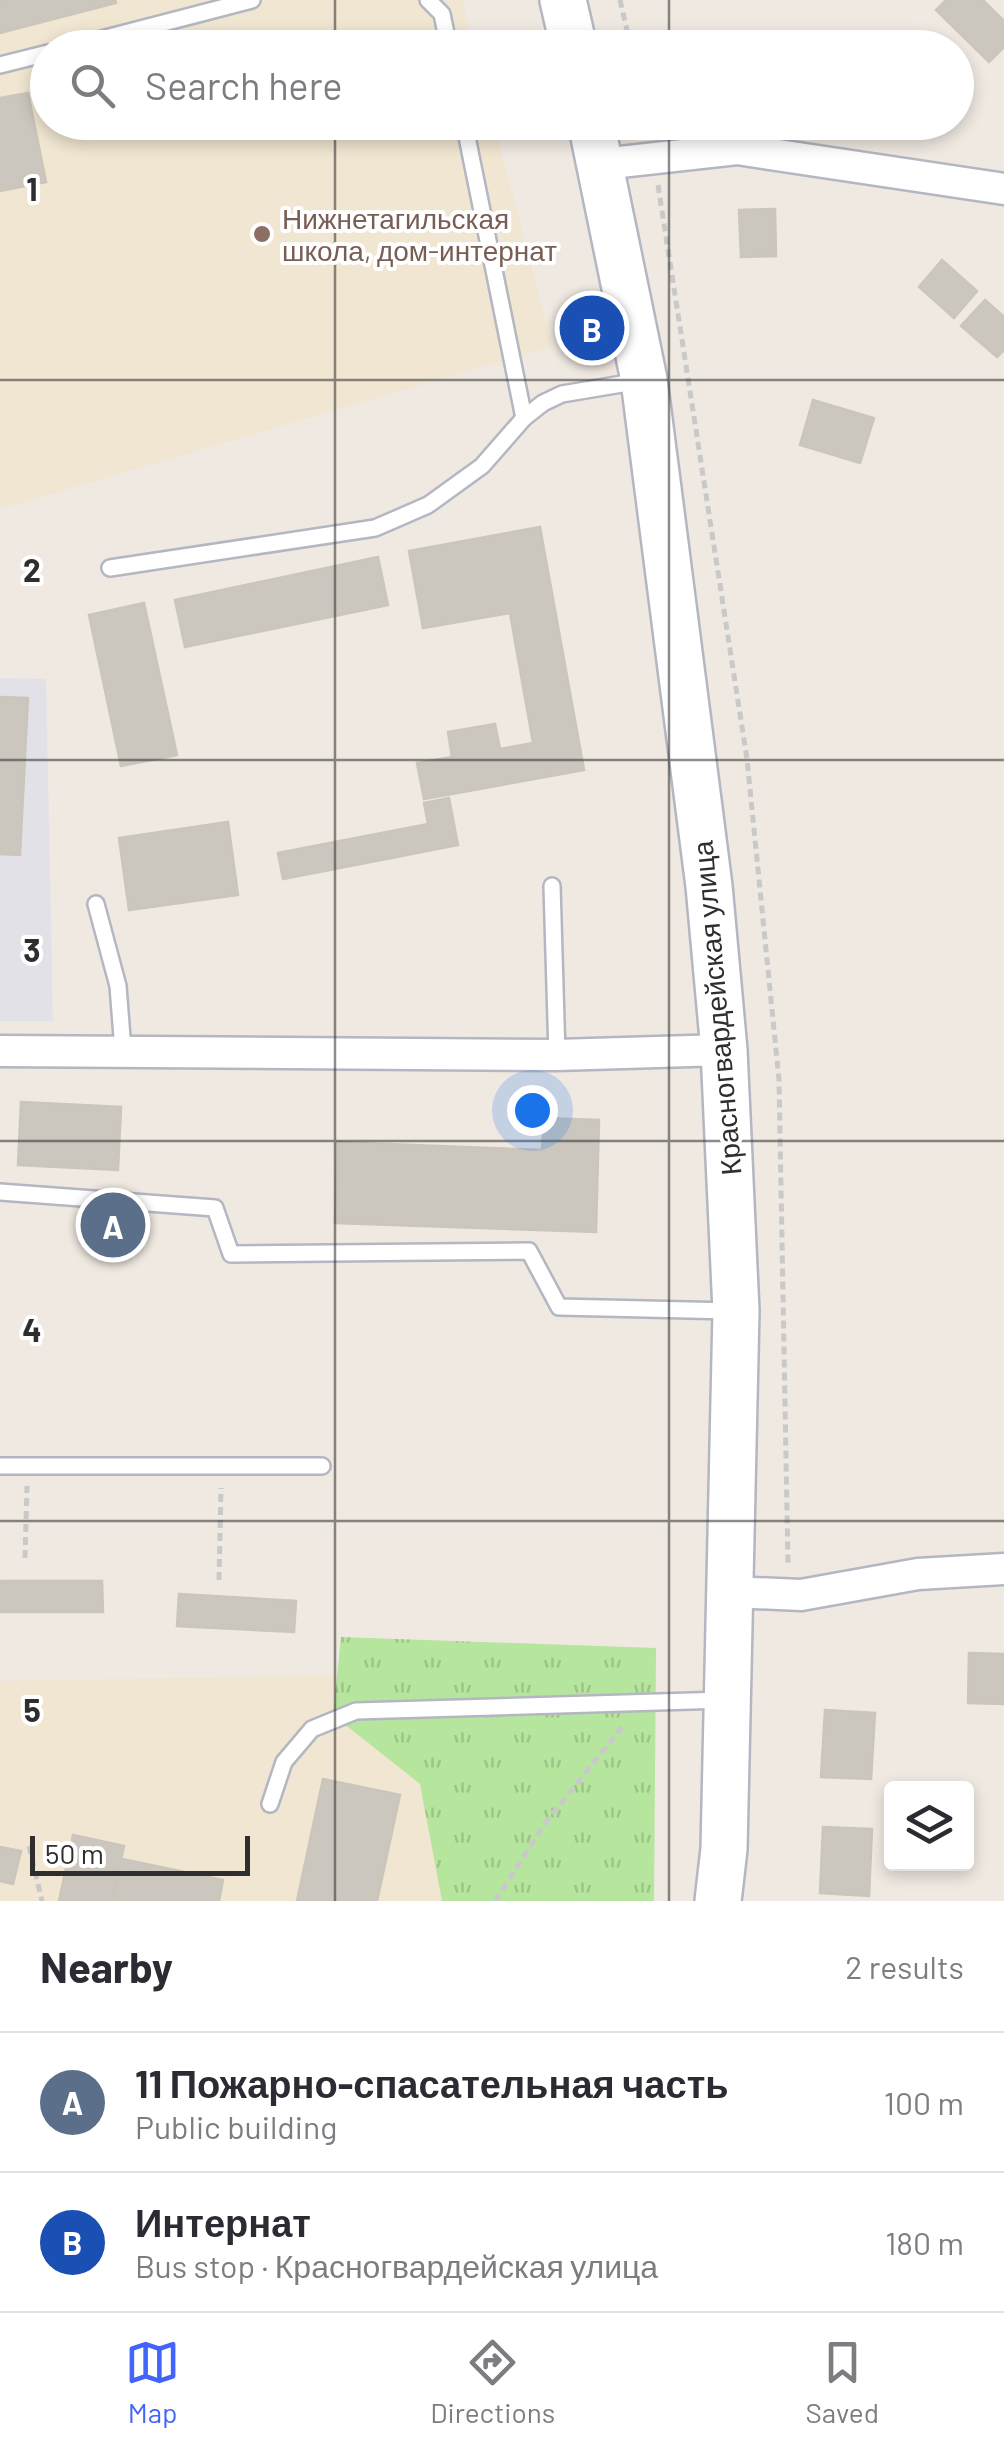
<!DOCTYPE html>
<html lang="en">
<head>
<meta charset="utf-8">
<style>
	body { margin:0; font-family:Barlow,sans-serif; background:#f2f2f3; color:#2b2b33 }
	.controls { position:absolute; right:30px; bottom:30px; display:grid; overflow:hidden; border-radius:10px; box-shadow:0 5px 15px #0003 }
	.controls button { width:90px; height:90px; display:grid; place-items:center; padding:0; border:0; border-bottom:2px solid #e1e1e2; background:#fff; color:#2b2b33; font:50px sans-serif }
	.scale { position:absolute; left:30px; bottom:25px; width:220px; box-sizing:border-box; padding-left:10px; border:5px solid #2e2e2e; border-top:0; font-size:28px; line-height:35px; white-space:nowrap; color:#2e2e2e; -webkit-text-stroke:8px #fff; paint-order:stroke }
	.you { position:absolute; left:532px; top:1110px; width:35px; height:35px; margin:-25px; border:8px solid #fff; border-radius:50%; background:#1a73e8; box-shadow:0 0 0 15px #1a73e833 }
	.badge { display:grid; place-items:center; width:65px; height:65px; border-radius:50%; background:#4264fb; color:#fff; font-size:32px; font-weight:700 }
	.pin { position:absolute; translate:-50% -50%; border:5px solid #fff; box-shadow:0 2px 10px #0006 }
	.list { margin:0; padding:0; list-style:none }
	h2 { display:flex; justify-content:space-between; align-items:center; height:130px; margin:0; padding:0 40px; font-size:42px }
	h2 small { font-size:32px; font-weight:400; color:#7c7c81 }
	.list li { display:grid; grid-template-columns:65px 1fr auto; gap:30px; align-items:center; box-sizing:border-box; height:140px; padding:0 40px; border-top:2px solid #e1e1e2 }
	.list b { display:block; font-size:38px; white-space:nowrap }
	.list p { margin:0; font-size:32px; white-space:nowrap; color:#7c7c81 }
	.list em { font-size:32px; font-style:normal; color:#7c7c81 }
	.icon { flex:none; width:55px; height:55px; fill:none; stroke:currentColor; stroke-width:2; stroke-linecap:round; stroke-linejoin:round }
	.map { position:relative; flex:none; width:1004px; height:1901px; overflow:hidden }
	.search { position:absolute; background:#fff; box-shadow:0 5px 15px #0003; left:30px; right:30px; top:30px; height:110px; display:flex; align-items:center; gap:25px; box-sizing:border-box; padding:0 35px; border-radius:55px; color:#7c7c81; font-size:38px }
	.sheet { height:410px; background:#fff }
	nav { display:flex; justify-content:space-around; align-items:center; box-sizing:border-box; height:140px; border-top:2px solid #e1e1e2; background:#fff; font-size:28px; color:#7c7c81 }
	nav a { display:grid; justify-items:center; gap:5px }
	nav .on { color:#4264fb }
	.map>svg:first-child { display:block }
</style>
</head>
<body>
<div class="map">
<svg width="1004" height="1901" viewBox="0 0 1004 1901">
	<defs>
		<pattern id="park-tufts" width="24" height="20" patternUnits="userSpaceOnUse" patternTransform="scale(2.5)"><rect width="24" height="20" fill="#b6e59e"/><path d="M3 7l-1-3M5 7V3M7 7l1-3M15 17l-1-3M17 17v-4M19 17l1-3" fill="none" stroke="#9dc588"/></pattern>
	</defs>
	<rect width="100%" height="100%" fill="#efe9e1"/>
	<polygon fill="#e3e1e8" points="0,678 46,679 53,1021 0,1021"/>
	<g fill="#f0e6d1">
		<polygon points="0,0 462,0 474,47 48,48 48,122 494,123 552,346 0,509"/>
		<polygon points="590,1671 592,1901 0,1901 0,1681"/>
	</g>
	<polygon fill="url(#park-tufts)" points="341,1637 656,1648 654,1901 442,1901 420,1784 333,1715"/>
	<g fill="#cbc7bf" stroke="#cbc5ba" stroke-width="2.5">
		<polygon points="0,0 115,0 116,3 0,33"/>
		<polygon points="946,0 983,0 1004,21 1004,47 989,62 936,10"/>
		<polygon points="28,93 46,182 0,191 0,98"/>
		<polygon points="775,209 776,256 741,257 739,210"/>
		<polygon points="942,260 977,291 954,318 919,287"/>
		<polygon points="985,300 1004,317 1004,350 997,357 961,326"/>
		<polygon points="813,400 874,418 860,463 800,445"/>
		<polygon points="540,527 584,770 424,799 417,763 452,757 448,732 495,724 500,749 533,743 510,613 423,628 409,551"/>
		<polygon points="378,557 388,605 185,647 175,600"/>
		<polygon points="144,603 177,755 121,766 89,615"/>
		<polygon points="0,697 28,698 20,855 0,854"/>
		<polygon points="449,798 458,845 283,879 278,853 428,824 424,803"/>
		<polygon points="228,822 238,895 129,910 119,838"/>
		<polygon points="21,1102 121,1107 118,1170 18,1165"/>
		<polygon points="544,1118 599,1120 596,1232 335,1223 337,1142 542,1150"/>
		<polygon points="0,1581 102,1581 103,1612 0,1612"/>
		<polygon points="179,1594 296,1601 294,1632 177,1626"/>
		<polygon points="969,1653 1004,1654 1004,1704 968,1703"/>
		<polygon points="825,1710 875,1713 871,1779 821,1777"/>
		<polygon points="323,1779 400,1795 377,1901 297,1901"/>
		<polygon points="823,1827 872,1829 869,1896 820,1893"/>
		<polygon points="73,1835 124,1846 112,1901 59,1901"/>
		<polygon points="0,1847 21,1851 13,1884 0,1881"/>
		<polygon points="122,1859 223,1880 219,1901 113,1901"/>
	</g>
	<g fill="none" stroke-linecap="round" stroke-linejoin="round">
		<g stroke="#b4b7c1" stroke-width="20">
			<g id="service">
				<polyline points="428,0 442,14 449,48"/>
				<polyline points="67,48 252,0"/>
				<polyline points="0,65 48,53"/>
				<polyline points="464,122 524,418"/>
				<polyline points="110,568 375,528 428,505 482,466 524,418 543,403 562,394 640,381"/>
				<polyline points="552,886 557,1055"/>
				<polyline points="96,904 118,986 123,1050"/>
				<polyline points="0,1192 215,1208 231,1254 529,1251 559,1307 732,1311"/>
				<polyline points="0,1466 322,1466"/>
				<polyline points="270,1804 284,1762 312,1729 356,1711 725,1700"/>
			</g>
		</g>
		<g stroke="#b4b7c1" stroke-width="35">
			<g id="minor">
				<polyline points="602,164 737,149 1004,189"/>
				<polyline points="0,1051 557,1055 724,1050"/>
				<polyline points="731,1592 801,1595 918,1574 1004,1569"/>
			</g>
		</g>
		<g stroke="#b4b7c1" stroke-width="50">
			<g id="secondary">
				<polyline points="563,0 574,48"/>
				<polyline points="591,122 644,380 709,886 724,1050 736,1311 724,1849 718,1901"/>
			</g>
		</g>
		<g stroke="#c9c9c9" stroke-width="5" stroke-dasharray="8 5" stroke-linecap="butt">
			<polyline points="620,0 631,48"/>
			<polyline points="528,126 545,122"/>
			<polyline points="658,185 747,759 779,1080 788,1565"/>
			<polyline points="25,1558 27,1486"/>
			<polyline points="219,1580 221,1488"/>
			<polyline points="29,1846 42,1901"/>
			<polyline points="495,1901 546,1822 623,1726"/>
		</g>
		<use href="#service" stroke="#fff" stroke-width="15"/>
		<use href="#minor" stroke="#fff" stroke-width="30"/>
		<use href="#secondary" stroke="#fff" stroke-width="45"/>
	</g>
	<path fill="none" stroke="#2e2e2e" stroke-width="2.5" stroke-opacity="0.55" d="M 335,0 L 335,48M 669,0 L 669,48M 335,122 L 335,1901M 669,122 L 669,1901M 0,380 L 1004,380M 0,760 L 1004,760M 0,1141 L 1004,1141M 0,1521 L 1004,1521"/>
	<circle fill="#8d6e63" stroke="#fff" stroke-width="4" cx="262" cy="234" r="10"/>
	<g text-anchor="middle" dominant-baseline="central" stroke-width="8" stroke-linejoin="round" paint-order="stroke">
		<g font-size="28" fill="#785e54" stroke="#fff" text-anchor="start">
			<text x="282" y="218">Нижнетагильская<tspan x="282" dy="32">школа, дом-интернат</tspan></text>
		</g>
		<g font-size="28" fill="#2e2e2e" stroke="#fff">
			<text transform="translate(716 1008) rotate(-95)">Красногвардейская улица</text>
		</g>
	</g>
	<g font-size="32" text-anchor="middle" font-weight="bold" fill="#2e2e2e" stroke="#fff" stroke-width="8" stroke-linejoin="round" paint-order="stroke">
		<text x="32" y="201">1</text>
		<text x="32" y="582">2</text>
		<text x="32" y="962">3</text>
		<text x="32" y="1342">4</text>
		<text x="32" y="1722">5</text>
	</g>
</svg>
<div class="controls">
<button><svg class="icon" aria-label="layers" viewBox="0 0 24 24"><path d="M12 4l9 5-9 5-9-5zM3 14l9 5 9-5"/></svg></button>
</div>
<div class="scale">50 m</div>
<div class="you"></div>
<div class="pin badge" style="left:113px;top:1225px;background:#5c6f8a">A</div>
<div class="pin badge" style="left:592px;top:328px;background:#1a4fb4">B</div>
<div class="search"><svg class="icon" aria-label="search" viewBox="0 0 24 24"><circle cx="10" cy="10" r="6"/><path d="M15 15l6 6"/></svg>Search here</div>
</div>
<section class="sheet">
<h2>Nearby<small>2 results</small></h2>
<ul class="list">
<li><span class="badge" style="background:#5c6f8a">A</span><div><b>11 Пожарно-спасательная часть</b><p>Public building</p></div><em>100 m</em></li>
<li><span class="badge" style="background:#1a4fb4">B</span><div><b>Интернат</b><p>Bus stop · Красногвардейская улица</p></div><em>180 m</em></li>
</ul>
</section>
<nav>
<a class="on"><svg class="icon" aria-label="map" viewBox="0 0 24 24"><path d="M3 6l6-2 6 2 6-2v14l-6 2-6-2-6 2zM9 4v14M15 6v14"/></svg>Map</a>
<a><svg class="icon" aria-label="directions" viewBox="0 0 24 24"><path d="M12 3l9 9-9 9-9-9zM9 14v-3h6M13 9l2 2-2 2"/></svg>Directions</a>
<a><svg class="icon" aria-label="saved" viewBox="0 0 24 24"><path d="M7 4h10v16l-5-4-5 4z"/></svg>Saved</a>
</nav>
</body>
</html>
